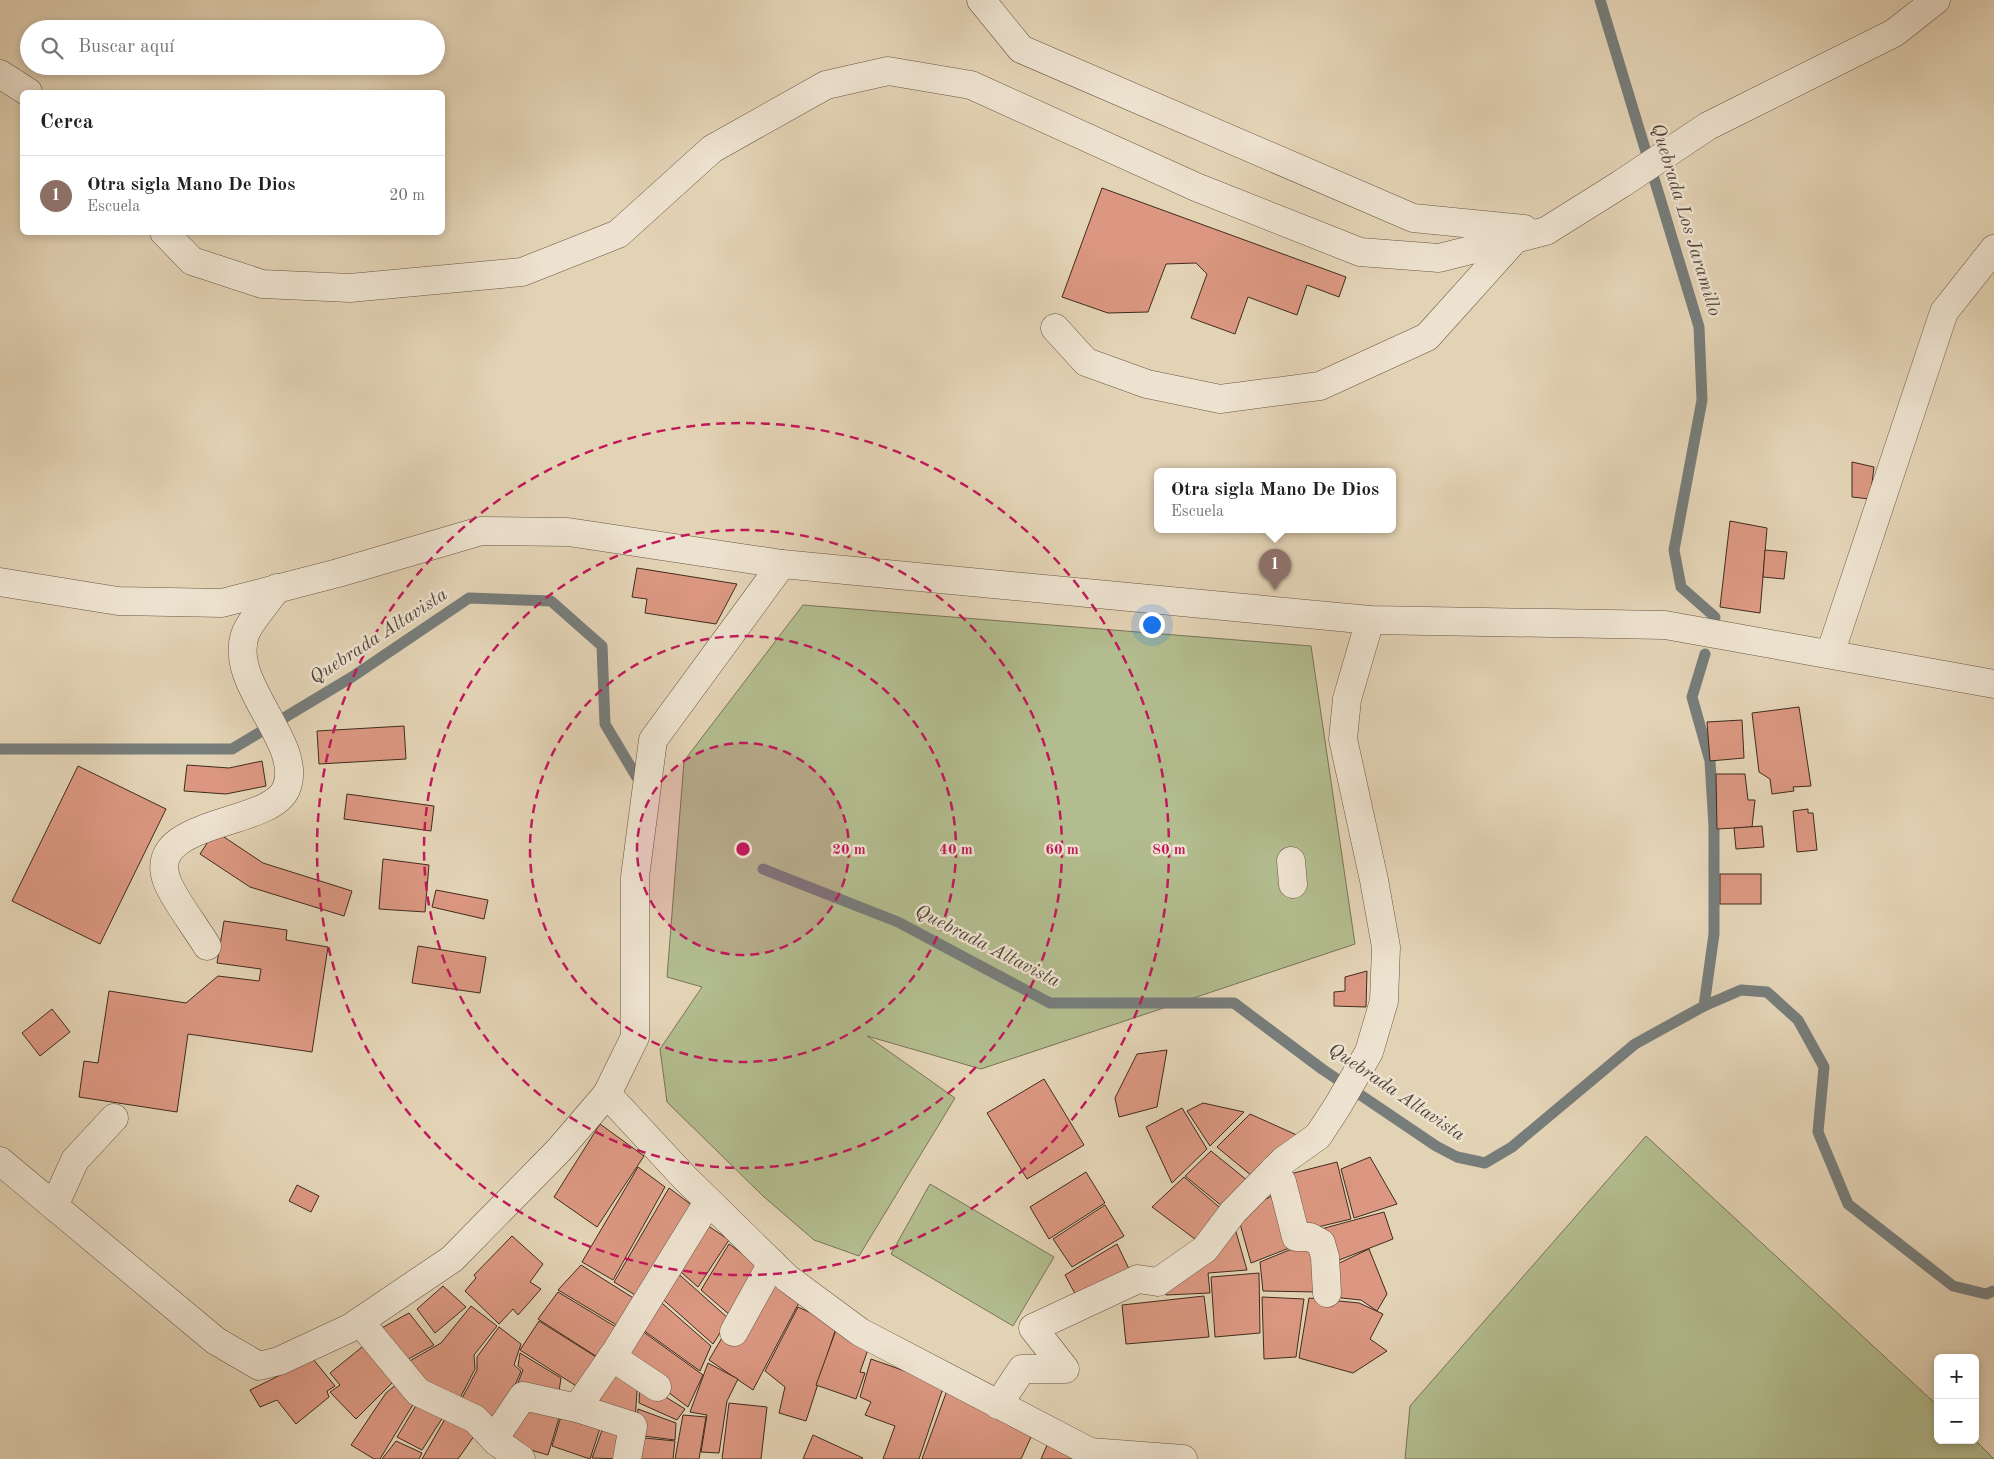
<!DOCTYPE html>
<html lang="es">
<head>
<meta charset="utf-8">
<style>
	body { margin:0; font-family:"Old Standard TT",serif; background:#f2f2f2; color:#202124 }
	.controls { position:absolute; right:15px; bottom:15px; display:grid; overflow:hidden; border-radius:8px; box-shadow:0 2px 8px #0003 }
	.controls button { width:45px; height:45px; display:grid; place-items:center; padding:0; border:0; border-bottom:1px solid #e0e0e0; background:#fff; color:#202124; font:25px sans-serif }
	.you { position:absolute; left:1151px; top:624px; width:18px; height:18px; margin:-12px; border:4px solid #fff; border-radius:50%; background:#1a73e8; box-shadow:0 0 0 8px #1a73e833 }
	.badge { display:grid; place-items:center; width:32px; height:32px; border-radius:50%; background:#db2777; color:#fff; font-size:16px; font-weight:700 }
	.pin { position:absolute; translate:-50% -41px; filter:drop-shadow(0 1px 2px #0008) }
	.pin::after { content:''; position:absolute; top:26px; width:18px; height:15px; background:inherit; clip-path:polygon(0 0,100% 0,50% 100%) }
	.popup { position:absolute; left:1154px; top:468px; width:242px; height:65px; box-sizing:border-box; display:grid; place-content:center; border-radius:8px; background:#fff; filter:drop-shadow(0 1px 4px #0005); font-size:16px; white-space:nowrap; color:#757577 }
	.popup b { font-size:19px; color:#202124 }
	.popup::after { content:''; position:absolute; left:50%; top:100%; margin-left:-10px; border:10px solid transparent; border-top-color:#fff }
	.list { margin:0; padding:0; list-style:none }
	h2 { display:flex; justify-content:space-between; align-items:center; height:65px; margin:0; padding:0 20px; font-size:21px }
	h2 small { font-size:16px; font-weight:400; color:#757577 }
	.list li { display:grid; grid-template-columns:32px 1fr auto; gap:15px; align-items:center; box-sizing:border-box; height:80px; padding:0 20px; border-top:1px solid #e0e0e0 }
	.list b { display:block; font-size:19px; white-space:nowrap }
	.list p { margin:0; font-size:16px; white-space:nowrap; color:#757577 }
	.list em { font-size:16px; font-style:normal; color:#757577 }
	.icon { flex:none; width:28px; height:28px; fill:none; stroke:currentColor; stroke-width:2; stroke-linecap:round; stroke-linejoin:round }
	.map { position:relative; flex:none; width:1994px; height:1459px; overflow:hidden }
	.search { position:absolute; background:#fff; box-shadow:0 2px 8px #0003; left:20px; top:20px; width:425px; height:55px; display:flex; align-items:center; gap:12px; box-sizing:border-box; padding:0 18px; border-radius:28px; color:#757577; font-size:19px }
	.panel { position:absolute; background:#fff; box-shadow:0 2px 8px #0003; left:20px; top:90px; width:425px; height:145px; border-radius:8px }
	.map>svg:first-child { display:block }
</style>
</head>
<body>
<div class="map">
<svg width="1994" height="1459" viewBox="0 0 1994 1459">
	<rect width="100%" height="100%" fill="#e3d3b5"/>
	<filter id="stains"><feTurbulence type="fractalNoise" baseFrequency=".004" numOctaves="4"/><feColorMatrix values="0 0 0 0 .2 0 0 0 0 .09 0 0 0 0 .02 0 0 0 .5 -.17"/></filter>
	<radialGradient id="worn" r=".72"><stop offset=".6" stop-color="#630" stop-opacity="0"/><stop offset="1" stop-color="#630" stop-opacity=".3"/></radialGradient>
	<g fill="#b2bc8e" stroke="#797456">
		<polygon points="803,605 1311,646 1355,944 981,1069 867,1036 955,1098 859,1256 814,1240 763,1196 667,1102 660,1049 702,987 667,977 684,761"/>
		<polygon points="1646,1136 1938,1406 1938,1440 1975,1440 1994,1459 1405,1459 1410,1406"/>
		<polygon points="930,1184 1054,1257 1013,1326 891,1254"/>
	</g>
	<g fill="none" stroke-linecap="round" stroke-linejoin="round">
		<g stroke="#777d7b" stroke-width="11">
			<polyline points="1600,0 1699,327 1702,400 1674,550 1681,587 1715,617"/>
			<polyline points="0,749 232,749 352,677 469,598 551,601 602,646 605,724 642,786"/>
			<polyline points="763,869 898,922 1050,1003 1234,1003 1322,1069 1436,1146 1457,1157 1485,1163 1512,1147 1635,1044 1704,1006 1741,990 1767,992 1798,1020 1824,1067 1818,1132 1848,1204 1953,1286 1986,1294 1994,1291"/>
			<polyline points="1704,1006 1714,934 1714,826 1710,761 1692,697 1705,654"/>
		</g>
	</g>
	<g fill="#db9781" stroke="#402b1d">
		<polygon points="1102,188 1346,277 1339,297 1307,285 1297,315 1248,297 1235,334 1191,318 1207,274 1196,263 1166,264 1148,312 1108,313 1062,297"/>
		<polygon points="1852,462 1874,467 1870,499 1852,497"/>
		<polygon points="1730,521 1767,528 1760,613 1720,607"/>
		<polygon points="1765,550 1787,552 1784,579 1763,577"/>
		<polygon points="637,568 737,584 716,624 645,613 647,599 632,597"/>
		<polygon points="1799,707 1811,786 1793,787 1794,791 1772,794 1770,779 1759,772 1752,713"/>
		<polygon points="1742,720 1744,758 1710,761 1707,722"/>
		<polygon points="404,726 406,759 319,764 317,731"/>
		<polygon points="262,761 266,786 226,794 184,791 187,765 229,768"/>
		<polygon points="78,766 166,809 100,944 12,901"/>
		<polygon points="1716,774 1745,774 1748,800 1755,800 1752,827 1717,829"/>
		<polygon points="347,794 434,806 431,831 344,819"/>
		<polygon points="1808,809 1808,813 1813,813 1817,850 1797,852 1793,811"/>
		<polygon points="1762,826 1764,847 1736,849 1734,828"/>
		<polygon points="215,831 263,863 352,891 344,916 250,887 200,854"/>
		<polygon points="383,859 429,865 425,912 379,909"/>
		<rect x="1720" y="874" width="41" height="30"/>
		<polygon points="436,890 488,900 484,919 432,907"/>
		<polygon points="224,921 287,930 286,940 328,947 312,1052 188,1034 177,1112 79,1097 84,1061 98,1063 109,991 186,1003 218,976 259,981 261,969 217,963"/>
		<polygon points="418,946 486,957 480,993 412,983"/>
		<polygon points="1367,971 1366,1007 1334,1006 1334,992 1345,991 1345,977"/>
		<polygon points="52,1009 70,1032 40,1056 22,1033"/>
		<polygon points="1167,1050 1157,1107 1119,1117 1115,1098 1137,1054"/>
		<polygon points="1044,1079 1084,1145 1027,1179 987,1113"/>
		<polygon points="1203,1103 1244,1112 1210,1146 1187,1111"/>
		<polygon points="1182,1108 1207,1149 1172,1183 1146,1127"/>
		<polygon points="1250,1114 1299,1136 1258,1181 1217,1147"/>
		<polygon points="600,1124 644,1156 597,1227 554,1197"/>
		<polygon points="1211,1151 1253,1185 1228,1211 1185,1176"/>
		<polygon points="1370,1157 1397,1204 1354,1218 1341,1169"/>
		<polygon points="1337,1162 1351,1219 1301,1231 1286,1175"/>
		<polygon points="638,1167 665,1187 613,1280 582,1262"/>
		<polygon points="1086,1172 1105,1203 1049,1239 1030,1207"/>
		<polygon points="1184,1177 1225,1212 1199,1242 1152,1207"/>
		<polygon points="297,1185 319,1196 311,1212 289,1201"/>
		<polygon points="669,1188 693,1206 640,1298 614,1282"/>
		<polygon points="1278,1193 1292,1247 1251,1263 1237,1213"/>
		<polygon points="1105,1205 1124,1236 1072,1267 1053,1239"/>
		<polygon points="1384,1212 1393,1239 1334,1262 1321,1229"/>
		<polygon points="701,1221 729,1240 698,1287 674,1266"/>
		<polygon points="1234,1225 1247,1270 1208,1273 1210,1293 1166,1295 1165,1285"/>
		<polygon points="512,1236 543,1264 530,1282 541,1289 518,1315 513,1309 499,1324 465,1291 476,1278 474,1275"/>
		<polygon points="729,1244 758,1265 731,1316 701,1290"/>
		<polygon points="1117,1244 1132,1275 1079,1301 1065,1275"/>
		<polygon points="1304,1244 1317,1253 1318,1292 1263,1291 1260,1262"/>
		<polygon points="1369,1249 1387,1294 1377,1311 1361,1300 1332,1297 1331,1267"/>
		<polygon points="581,1265 635,1299 620,1327 558,1290"/>
		<polygon points="673,1269 729,1319 713,1344 658,1295"/>
		<polygon points="1259,1273 1260,1333 1215,1337 1211,1277"/>
		<polygon points="771,1280 802,1297 753,1390 709,1360 723,1336"/>
		<polygon points="443,1286 466,1307 435,1333 417,1309"/>
		<polygon points="558,1292 621,1330 602,1360 538,1319"/>
		<polygon points="1204,1296 1209,1337 1126,1344 1122,1305"/>
		<polygon points="655,1297 711,1346 700,1371 639,1327"/>
		<polygon points="1262,1297 1304,1299 1296,1357 1264,1359"/>
		<polygon points="1309,1298 1359,1303 1383,1314 1370,1339 1387,1351 1353,1373 1299,1358"/>
		<polygon points="471,1306 497,1326 474,1355 475,1369 457,1404 401,1366 441,1343"/>
		<polygon points="798,1307 837,1325 806,1421 779,1413 785,1387 765,1371"/>
		<polygon points="409,1313 434,1345 401,1363 378,1330"/>
		<polygon points="539,1321 601,1360 584,1391 520,1350"/>
		<polygon points="499,1327 521,1344 514,1365 521,1371 499,1423 459,1404 477,1370 477,1357"/>
		<polygon points="638,1328 703,1375 688,1407 621,1357"/>
		<polygon points="836,1330 870,1344 860,1372 865,1373 856,1399 816,1385"/>
		<polygon points="367,1343 399,1376 356,1419 330,1392 340,1385 330,1373"/>
		<polygon points="520,1353 561,1378 558,1398 515,1390 523,1370 518,1366"/>
		<polygon points="313,1359 335,1386 327,1391 329,1397 296,1424 277,1400 260,1407 250,1390"/>
		<polygon points="871,1359 944,1385 919,1459 883,1459 895,1426 865,1415 871,1402 860,1397"/>
		<polygon points="708,1363 738,1379 727,1401 719,1453 701,1452 707,1415 690,1412"/>
		<polygon points="605,1373 638,1378 635,1420 585,1406"/>
		<polygon points="640,1381 685,1409 677,1420 639,1403"/>
		<polygon points="398,1383 417,1398 380,1459 374,1459 351,1445 386,1393"/>
		<polygon points="949,1385 1031,1437 1021,1459 922,1459"/>
		<polygon points="420,1399 445,1414 422,1450 397,1437"/>
		<polygon points="527,1400 561,1411 548,1455 510,1444 505,1426"/>
		<polygon points="729,1403 767,1407 761,1459 722,1459"/>
		<polygon points="638,1409 676,1423 675,1440 636,1435"/>
		<polygon points="563,1410 602,1422 590,1459 552,1446"/>
		<polygon points="449,1412 479,1429 458,1459 422,1459"/>
		<polygon points="683,1415 706,1417 699,1459 675,1459"/>
		<polygon points="605,1422 627,1429 623,1459 592,1458"/>
		<polygon points="813,1435 863,1458 862,1459 803,1459"/>
		<polygon points="635,1437 675,1441 673,1459 633,1459"/>
		<polygon points="396,1441 422,1453 419,1459 382,1459"/>
		<polygon points="1048,1443 1080,1459 1041,1459"/>
	</g>
	<g fill="none" stroke-linecap="round" stroke-linejoin="round">
		<g stroke="#695543" stroke-width="29">
			<g id="minor">
				<polyline points="981,0 1021,49 1413,218 1524,229"/>
				<polyline points="0,74 28,92"/>
				<polyline points="164,232 192,261 262,284 350,288 522,272 618,234 712,149 826,85 888,71 971,85 1196,187 1360,252 1439,258 1546,231 1621,184 1708,126 1894,33 1936,0"/>
				<polyline points="1055,328 1086,362 1147,384 1220,399 1320,386 1427,337 1516,238"/>
				<polyline points="0,582 118,601 222,603 338,573 481,531 568,532 782,564 1370,620 1665,625 1994,684"/>
				<polyline points="1830,654 1944,312 1994,249"/>
				<polyline points="1291,861 1293,884"/>
				<path d="M 207,946 C 197,929 173,898 167,881 C 144,819 270,827 286,789 C 306,743 225,683 246,632 C 253,617 268,602 277,588"/>
				<polyline points="607,1094 684,1177 787,1278 860,1332 1090,1452 1183,1459"/>
				<polyline points="0,1161 216,1341 259,1366 279,1361 350,1328 452,1259 559,1150 607,1094 635,1037 635,877 653,740 782,564"/>
				<polyline points="1274,1170 1282,1182 1296,1237 1310,1237 1321,1243 1325,1257 1327,1293"/>
				<polyline points="54,1206 75,1160 114,1118"/>
				<polyline points="360,1322 418,1392 475,1419 497,1442 521,1459"/>
				<polyline points="734,1332 772,1263"/>
				<polyline points="612,1357 657,1387"/>
				<polyline points="998,1405 1022,1369 1065,1369 1033,1328 1138,1279 1158,1282 1205,1249 1233,1212 1283,1161 1318,1136 1337,1107 1369,1052 1384,1001 1386,947 1374,880 1343,739 1347,699 1370,620"/>
				<polyline points="577,1408 633,1426 627,1459"/>
				<polyline points="494,1439 523,1396 577,1408 615,1353 708,1202"/>
			</g>
		</g>
		<use href="#minor" stroke="#ede2cf" stroke-width="28"/>
	</g>
	<circle cx="743" cy="849" r="106" fill="#c2185b" fill-opacity=".12"/>
	<g fill="none" stroke="#c2185b" stroke-width="2.5" stroke-dasharray="9 6">
		<circle cx="743" cy="849" r="106"/>
		<circle cx="743" cy="849" r="213"/>
		<circle cx="743" cy="849" r="319"/>
		<circle cx="743" cy="849" r="426"/>
	</g>
	<g text-anchor="middle" dominant-baseline="central" stroke-width="5" stroke-linejoin="round" paint-order="stroke">
		<g font-size="19" font-style="italic" fill="#52463c" stroke="#ede2cf">
			<text transform="translate(1685 220) rotate(73)">Quebrada Los Jaramillo</text>
			<text transform="translate(379 637) rotate(-33)">Quebrada Altavista</text>
			<text transform="translate(987 947) rotate(27)">Quebrada Altavista</text>
			<text transform="translate(1396 1093) rotate(34)">Quebrada Altavista</text>
		</g>
	</g>
	<circle cx="743" cy="849" r="8" fill="#c2185b" stroke="#ede2cf" stroke-width="2.5"/>
	<g font-size="15" text-anchor="middle" font-weight="bold" fill="#c2185b" stroke="#ede2cf" stroke-width="5" stroke-linejoin="round" paint-order="stroke">
		<text x="849" y="854">20 m</text>
		<text x="956" y="854">40 m</text>
		<text x="1062" y="854">60 m</text>
		<text x="1169" y="854">80 m</text>
	</g>
	<rect width="100%" height="100%" filter="url(#stains)"/>
	<rect width="100%" height="100%" fill="url(#worn)"/>
</svg>
<div class="controls">
<button>+</button>
<button>−</button>
</div>
<div class="you"></div>
<div class="pin badge" style="left:1275px;top:590px;background:#8d6e63">1</div>
<div class="popup"><b>Otra sigla Mano De Dios</b>Escuela</div>
<div class="search"><svg class="icon" aria-label="search" viewBox="0 0 24 24"><circle cx="10" cy="10" r="6"/><path d="M15 15l6 6"/></svg>Buscar aquí</div>
<section class="panel">
<h2>Cerca<small></small></h2>
<ul class="list">
<li><span class="badge" style="background:#8d6e63">1</span><div><b>Otra sigla Mano De Dios</b><p>Escuela</p></div><em>20 m</em></li>
</ul>
</section>
</div>
</body>
</html>
